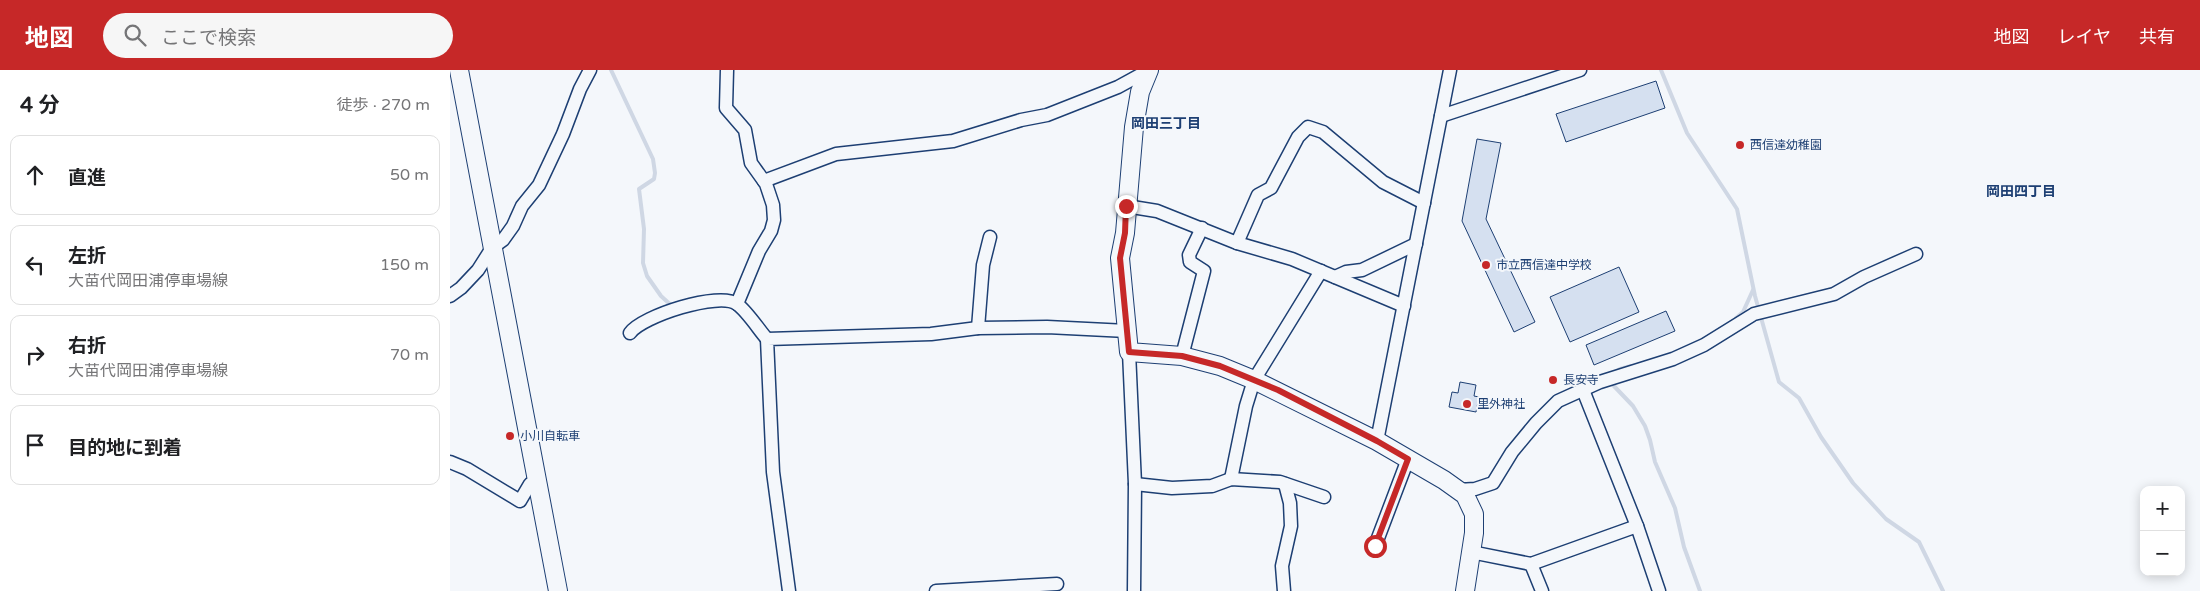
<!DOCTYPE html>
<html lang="ja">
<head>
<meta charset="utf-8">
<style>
	body { margin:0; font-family:"Varela Round","Noto Sans JP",sans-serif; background:#f6f6f6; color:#202124 }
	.controls { position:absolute; right:15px; bottom:15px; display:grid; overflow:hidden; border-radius:10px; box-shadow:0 2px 12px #0003 }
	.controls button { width:45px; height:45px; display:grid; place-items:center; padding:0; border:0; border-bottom:1px solid #e0e0e0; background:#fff; color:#202124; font:25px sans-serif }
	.stop { position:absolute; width:15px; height:15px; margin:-11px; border:4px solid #c62828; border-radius:50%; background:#fff }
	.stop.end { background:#c62828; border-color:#fff; box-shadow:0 1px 5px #0008 }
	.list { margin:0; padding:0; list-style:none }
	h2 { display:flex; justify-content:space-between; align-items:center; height:65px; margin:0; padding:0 20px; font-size:21px }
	h2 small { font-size:16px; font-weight:400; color:#757577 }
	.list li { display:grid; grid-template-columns:32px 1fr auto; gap:15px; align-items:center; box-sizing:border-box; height:80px; margin:0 10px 10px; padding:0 10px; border:1px solid #e0e0e0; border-radius:10px }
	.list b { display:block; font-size:19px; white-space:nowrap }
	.list p { margin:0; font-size:16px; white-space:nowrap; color:#757577 }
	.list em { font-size:16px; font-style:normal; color:#757577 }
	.icon { flex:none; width:28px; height:28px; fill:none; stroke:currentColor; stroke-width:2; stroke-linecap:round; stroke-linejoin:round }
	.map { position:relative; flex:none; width:1750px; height:521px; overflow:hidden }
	header { display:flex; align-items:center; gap:30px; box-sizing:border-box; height:70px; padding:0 25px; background:#c62828; color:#fff }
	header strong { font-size:24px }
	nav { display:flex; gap:28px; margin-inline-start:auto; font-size:18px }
	.search { width:350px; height:45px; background:#f6f6f6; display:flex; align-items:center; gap:12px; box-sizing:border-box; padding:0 18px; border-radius:28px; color:#757577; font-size:19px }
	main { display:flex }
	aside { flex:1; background:#fff }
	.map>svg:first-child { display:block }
</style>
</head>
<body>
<header>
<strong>地図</strong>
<div class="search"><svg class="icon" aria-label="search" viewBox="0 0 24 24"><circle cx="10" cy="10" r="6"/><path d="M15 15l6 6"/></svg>ここで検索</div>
<nav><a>地図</a><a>レイヤ</a><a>共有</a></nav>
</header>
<main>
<aside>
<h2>4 分<small>徒歩 · 270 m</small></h2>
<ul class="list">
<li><svg class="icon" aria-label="ahead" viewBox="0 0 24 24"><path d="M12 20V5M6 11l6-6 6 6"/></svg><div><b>直進</b></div><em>50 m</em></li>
<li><svg class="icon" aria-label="left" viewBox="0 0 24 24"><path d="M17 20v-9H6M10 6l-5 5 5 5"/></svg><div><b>左折</b><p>大苗代岡田浦停車場線</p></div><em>150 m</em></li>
<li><svg class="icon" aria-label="right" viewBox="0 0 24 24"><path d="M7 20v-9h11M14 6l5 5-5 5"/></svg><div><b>右折</b><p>大苗代岡田浦停車場線</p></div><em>70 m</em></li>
<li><svg class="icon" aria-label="arrive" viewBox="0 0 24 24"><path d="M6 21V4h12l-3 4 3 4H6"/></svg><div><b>目的地に到着</b></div></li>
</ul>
</aside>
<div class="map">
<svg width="1750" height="521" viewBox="0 0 1750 521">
	<rect width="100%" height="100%" fill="#f4f7fb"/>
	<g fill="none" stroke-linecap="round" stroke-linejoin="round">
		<g stroke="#cfd7e4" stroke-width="4">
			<polyline points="161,0 203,89 205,103 204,109 189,119 194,159 193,193 197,206 211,226 223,237"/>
			<polyline points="1211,0 1237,63 1287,139 1305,226 1329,312 1349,328 1371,367 1403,413 1436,449 1469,472 1493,521"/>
			<polyline points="1286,248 1293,242 1303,220"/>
			<polyline points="1165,302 1170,299 1181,296"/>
			<polyline points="1163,311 1163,315 1183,336 1195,356 1200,370 1205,392 1225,438 1234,477 1250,521"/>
		</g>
	</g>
	<g fill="#d5e0f0" stroke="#1d3f73">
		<polygon points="1206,11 1215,38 1116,72 1106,44"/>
		<polygon points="1027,69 1051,73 1036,149 1085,252 1064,262 1012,151"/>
		<polygon points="1169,197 1189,242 1120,272 1100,227"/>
		<polygon points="1216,241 1225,261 1144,295 1136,275"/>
		<polygon points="1010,312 1026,315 1024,326 1029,327 1026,342 999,337 1002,322 1008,323"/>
	</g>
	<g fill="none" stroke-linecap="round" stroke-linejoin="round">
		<g stroke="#1d3f73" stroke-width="15">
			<g id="street">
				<polyline points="277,0 276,38 295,60 301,93 316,114 323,135 324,150 321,161 309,181 287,234"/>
				<polyline points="991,46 1130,0"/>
				<polyline points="314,111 386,84 503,71 571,50 597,45 668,17 690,5"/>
				<polyline points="676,136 707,141 787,173 842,189 954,236"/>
				<polyline points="787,173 808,125 821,118 848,67 858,57 873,62 933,112 974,133"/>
				<polyline points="885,207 896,202 912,200 966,174"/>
				<polyline points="0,226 11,218 28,200 42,178 53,170 63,156 72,136 89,115 113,64 130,19 140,0"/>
				<polyline points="528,258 533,195 540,167"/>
				<path d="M 180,263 C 192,246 269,221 287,234 C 297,241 309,260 317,269"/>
				<polyline points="679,282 685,414 684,521"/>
				<polyline points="732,286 754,201 740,192 739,185 752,158"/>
				<polyline points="1133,320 1187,456 1209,521"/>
				<polyline points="927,371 1000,0"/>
				<polyline points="0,392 17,399 70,431 80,414 87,413"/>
				<polyline points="781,409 796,336 804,310 871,201"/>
				<polyline points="685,414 722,418 762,416 781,409 830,412 874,427"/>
				<polyline points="1008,420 1025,419 1043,413 1062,382 1086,353 1108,331 1150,312 1223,289 1254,275 1304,244 1384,224 1414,207 1466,184"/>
				<polyline points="925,476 958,389"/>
				<polyline points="1021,482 1081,494 1187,456"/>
				<polyline points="1081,494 1092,521"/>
				<polyline points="339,521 323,402 317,269 481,264 528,258 597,257 677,261"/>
				<polyline points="486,521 607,514"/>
				<polyline points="834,521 832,496 841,456 840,433 835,414"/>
			</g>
		</g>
		<g stroke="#1d3f73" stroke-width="20">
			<g id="secondary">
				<polyline points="9,0 108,521"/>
				<polyline points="699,0 690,22 684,57 675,163 670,188 679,282 732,286 770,296 804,310 927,371 994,410 1015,425 1024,444 1024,463 1015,521"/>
			</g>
		</g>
		<use href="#street" stroke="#f4f7fb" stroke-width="12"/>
		<use href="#secondary" stroke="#f4f7fb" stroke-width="18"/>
	</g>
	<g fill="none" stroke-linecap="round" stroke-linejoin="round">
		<polyline stroke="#c62828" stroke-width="6" points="676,136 675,163 670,188 679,282 732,286 770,296 828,320 927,371 958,389 925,476"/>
	</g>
	<g fill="#c62828" stroke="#f4f7fb" stroke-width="2">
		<circle cx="1290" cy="75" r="5"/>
		<circle cx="1036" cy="195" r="5"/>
		<circle cx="1103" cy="310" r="5"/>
		<circle cx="1017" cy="334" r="5"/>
		<circle cx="60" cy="366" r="5"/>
	</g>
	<g text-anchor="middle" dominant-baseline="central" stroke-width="4" stroke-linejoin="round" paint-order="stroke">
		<g font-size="12" fill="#1d3f73" stroke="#f4f7fb" text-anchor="start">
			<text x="1300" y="75">西信達幼稚園</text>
			<text x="1046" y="195">市立西信達中学校</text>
			<text x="1113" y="310">長安寺</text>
			<text x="1027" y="334">里外神社</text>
			<text x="70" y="366">小川自転車</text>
		</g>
		<g font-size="14" font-weight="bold" fill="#1d3f73" stroke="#f4f7fb">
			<text x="716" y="53">岡田三丁目</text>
			<text x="1571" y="121">岡田四丁目</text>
		</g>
	</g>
</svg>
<div class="controls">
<button>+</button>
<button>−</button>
</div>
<div class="stop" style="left:925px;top:476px"></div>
<div class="stop end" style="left:676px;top:136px"></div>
</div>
</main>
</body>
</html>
